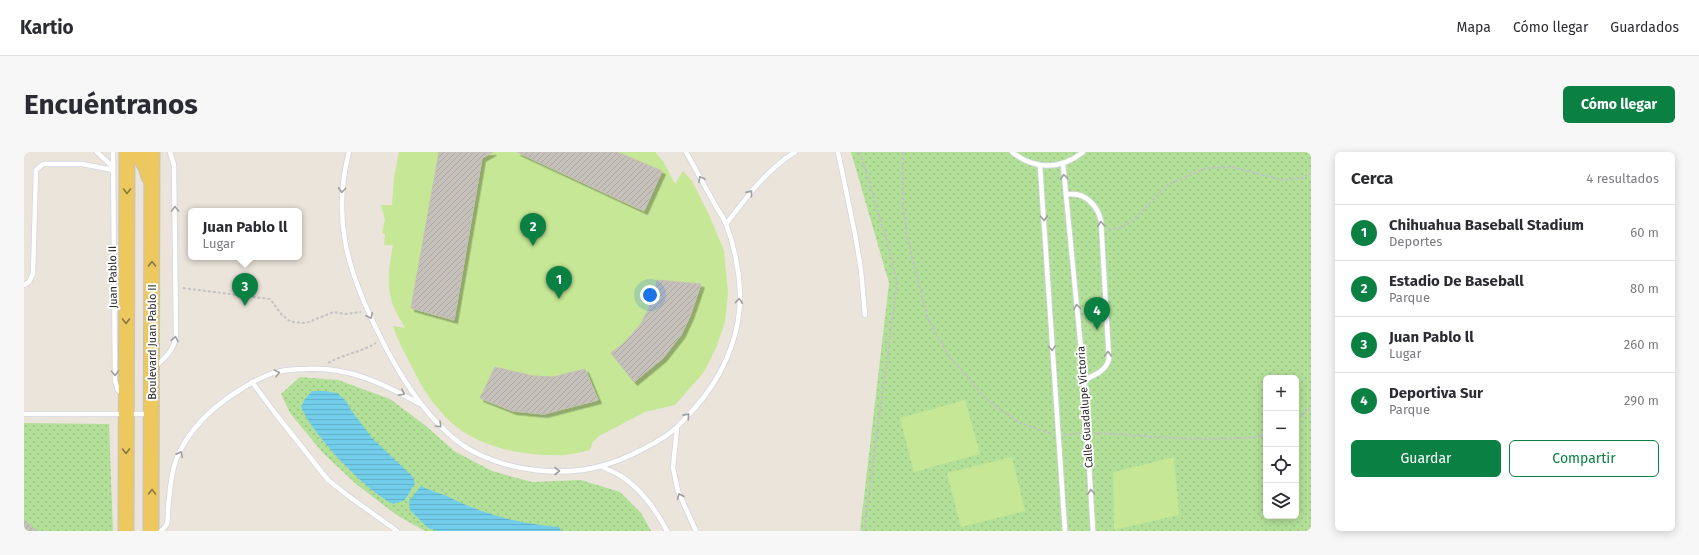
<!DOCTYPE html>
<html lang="es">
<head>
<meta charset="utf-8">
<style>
	body { margin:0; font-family:"Fira Sans",sans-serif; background:#f7f7f7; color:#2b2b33 }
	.controls { position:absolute; right:12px; bottom:12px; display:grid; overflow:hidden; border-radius:6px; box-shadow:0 2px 10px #0003 }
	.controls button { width:36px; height:36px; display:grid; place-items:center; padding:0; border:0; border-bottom:1px solid #e1e1e2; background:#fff; color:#2b2b33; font:20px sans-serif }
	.you { position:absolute; left:626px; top:143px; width:14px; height:14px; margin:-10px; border:3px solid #fff; border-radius:50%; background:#1a73e8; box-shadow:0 0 0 6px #1a73e833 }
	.badge { display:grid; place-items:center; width:26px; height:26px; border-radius:50%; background:#0b8043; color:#fff; font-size:13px; font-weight:700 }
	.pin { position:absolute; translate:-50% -33px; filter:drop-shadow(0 1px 2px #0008) }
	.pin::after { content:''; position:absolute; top:21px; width:14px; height:12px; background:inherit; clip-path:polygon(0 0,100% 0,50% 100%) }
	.popup { position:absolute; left:164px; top:56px; width:114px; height:52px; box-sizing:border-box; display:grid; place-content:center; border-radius:6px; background:#fff; filter:drop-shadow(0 1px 3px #0005); font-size:13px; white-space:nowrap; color:#7c7c81 }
	.popup b { font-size:15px; color:#2b2b33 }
	.popup::after { content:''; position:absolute; left:50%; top:100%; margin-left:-8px; border:8px solid transparent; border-top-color:#fff }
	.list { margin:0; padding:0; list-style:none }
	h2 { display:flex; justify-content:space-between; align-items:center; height:52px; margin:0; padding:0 16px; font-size:17px }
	h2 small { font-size:13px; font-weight:400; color:#7c7c81 }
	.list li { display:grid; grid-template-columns:26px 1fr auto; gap:12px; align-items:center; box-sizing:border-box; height:56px; padding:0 16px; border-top:1px solid #e1e1e2 }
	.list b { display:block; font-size:15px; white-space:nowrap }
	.list p { margin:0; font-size:13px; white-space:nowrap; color:#7c7c81 }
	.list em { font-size:13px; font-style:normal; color:#7c7c81 }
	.actions { display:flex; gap:8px; padding:12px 16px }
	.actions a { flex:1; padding:9px 0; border:1px solid #0b8043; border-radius:6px; text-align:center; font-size:14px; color:#0b8043 }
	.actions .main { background:#0b8043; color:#fff }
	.icon { flex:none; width:22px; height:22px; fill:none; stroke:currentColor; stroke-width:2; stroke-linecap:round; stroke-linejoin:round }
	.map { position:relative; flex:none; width:1287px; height:379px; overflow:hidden; border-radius:6px }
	header { display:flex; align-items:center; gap:24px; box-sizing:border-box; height:56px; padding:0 20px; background:#fff; border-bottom:1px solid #e1e1e2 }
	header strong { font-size:19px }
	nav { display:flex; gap:22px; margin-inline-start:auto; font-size:14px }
	.intro { display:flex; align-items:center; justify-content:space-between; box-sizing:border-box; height:96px; padding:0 24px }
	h1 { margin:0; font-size:28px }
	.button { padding:10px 18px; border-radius:6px; background:#0b8043; color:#fff; font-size:14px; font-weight:700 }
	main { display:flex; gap:24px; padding:0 24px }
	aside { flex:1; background:#fff; border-radius:6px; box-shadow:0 2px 10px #0003 }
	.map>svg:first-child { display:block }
</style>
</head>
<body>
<header>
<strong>Kartio</strong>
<nav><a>Mapa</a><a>Cómo llegar</a><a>Guardados</a></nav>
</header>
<div class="intro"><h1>Encuéntranos</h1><a class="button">Cómo llegar</a></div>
<main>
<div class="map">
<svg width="1287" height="379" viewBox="0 0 1287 379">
	<defs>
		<pattern id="green-dots" width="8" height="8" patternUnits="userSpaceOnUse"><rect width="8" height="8" fill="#b3e099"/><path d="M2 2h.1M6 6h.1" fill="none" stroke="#9ac084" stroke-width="1.8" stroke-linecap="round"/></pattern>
		<pattern id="water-rules" width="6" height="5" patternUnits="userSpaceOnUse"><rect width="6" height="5" fill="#71cdea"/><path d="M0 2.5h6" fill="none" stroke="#62b0c9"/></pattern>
		<pattern id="building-hatch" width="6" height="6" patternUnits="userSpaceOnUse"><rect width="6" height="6" fill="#c6c1bb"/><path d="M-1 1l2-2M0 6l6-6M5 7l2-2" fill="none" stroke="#aaa6a1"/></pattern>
		<filter id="shadow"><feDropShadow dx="3.5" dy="3.5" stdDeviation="0" flood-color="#0004"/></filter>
	</defs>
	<rect width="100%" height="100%" fill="#ebe4db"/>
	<g fill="url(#green-dots)" fill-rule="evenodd">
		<path d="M 827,0 L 1287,0 L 1287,379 L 836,379 L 865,131 ZM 1242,226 L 1272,226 L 1272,364 L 1242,364 Z"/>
		<polygon points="276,225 314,228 366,247 402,274 430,299 468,319 508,330 557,328 596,340 617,361 627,379 401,379 374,364 332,332 299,301 266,261 257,242"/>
		<polygon points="0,271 85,272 89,379 0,379"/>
	</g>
	<g fill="#c6e795">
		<path d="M 375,0 L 631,0 L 639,9 L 651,32 L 659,19 L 668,29 L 686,65 L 700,99 L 704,141 L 701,170 L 692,196 L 680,220 L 651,253 L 621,260 L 575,284 L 568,291 L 566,298 C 558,300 550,302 542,303 C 500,305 446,295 418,261 C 405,247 395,230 387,213 C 380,200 373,187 369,174 L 381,176 C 377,169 372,161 369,153 C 362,134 365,113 369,93 L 360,93 L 361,82 L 358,81 L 361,68 L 357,53 L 368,53 L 370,25 Z"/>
		<polygon points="941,248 956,302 890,320 876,266"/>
		<polygon points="988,305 1001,359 937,375 923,321"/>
		<polygon points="1150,305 1155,363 1090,378 1089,320"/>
	</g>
	<g fill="url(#water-rules)">
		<path d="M 288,239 L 301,239 L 313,241 L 322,249 L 327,258 L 348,286 L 388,324 L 391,331 L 381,348 L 369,352 C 341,338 289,283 277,255 L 281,247 Z"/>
		<path d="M 397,334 C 406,339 416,341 425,345 C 460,363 497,372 535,375 L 537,379 L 414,379 L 404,376 L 386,358 L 385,349 Z"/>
	</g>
	<g fill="url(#building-hatch)" stroke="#c6c0b5" filter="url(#shadow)">
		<polygon points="415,0 469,0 458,6 430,168 387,156"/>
		<polygon points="493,0 593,0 638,19 620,59"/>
		<polygon points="633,128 677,132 666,164 657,183 639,206 610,230 587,201 600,191 616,173 625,156 631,140"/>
		<polygon points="471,215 509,224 529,225 561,217 574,248 520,262 489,259 456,246"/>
		<polygon points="0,368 13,379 0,379"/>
	</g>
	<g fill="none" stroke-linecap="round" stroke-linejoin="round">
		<g stroke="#d1d4e2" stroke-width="6">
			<g id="service">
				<polyline points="73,0 89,15"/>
				<polyline points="89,0 91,229 94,238 98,242"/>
				<path d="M 325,0 C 308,65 323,117 352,176 C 373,220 406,276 450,300 C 487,319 537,325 577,314 C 592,310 608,303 621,296 C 633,290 645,283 654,274 C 663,265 672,255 680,245 C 703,215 717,178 716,140 C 715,118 710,93 702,72 C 699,64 693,57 689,49 C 680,33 671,16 662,0"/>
				<polyline points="814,0 831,82 837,118 841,163"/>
				<path d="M 988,0 C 1010,18 1037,18 1059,0"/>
				<polyline points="1039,12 1060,228 1069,379"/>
				<polyline points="1016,14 1041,379"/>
				<path d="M 1042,42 C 1046,42 1051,42 1055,43 C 1066,46 1075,58 1077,69 L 1085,207 C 1082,219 1071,223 1060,228"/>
				<path d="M 702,72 C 723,45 742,18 771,0"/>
				<polyline points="0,133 5,130 9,122 12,18 19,12 58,12 89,18"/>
				<path d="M 131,215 C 141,206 150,198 152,184 L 150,13 L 146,0"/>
				<polyline points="228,230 251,261 304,328 323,343 373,379"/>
				<polyline points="0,262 125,262"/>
				<polyline points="653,275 649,316 654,339 672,379"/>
				<path d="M 576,314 C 583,317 590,320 597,324 C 616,336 633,359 643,379"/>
				<path d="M 137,379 C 139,377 142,374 143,372 C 144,368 144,361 144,357 C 146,339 147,319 154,303 C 166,277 188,256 211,241 C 223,233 235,226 249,221 C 259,218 271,217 282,217 C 326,215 358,231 396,252"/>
			</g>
		</g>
		<g stroke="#c3c3c3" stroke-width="17">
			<g id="primary">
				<polyline points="113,0 122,15 125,25"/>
				<polyline points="102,379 103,0"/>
				<polyline points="127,379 128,0"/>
			</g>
		</g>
		<g stroke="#c3c3c3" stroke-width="2" stroke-dasharray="3 2" stroke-linecap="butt">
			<polyline points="836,0 867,103 873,132 840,379"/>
			<polyline points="879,0 879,55 883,84 903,165 924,203 961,246 994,270 1028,282"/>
			<polyline points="1084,77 1097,76 1108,69 1143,33 1182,16 1208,15 1258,28 1278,26 1287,21"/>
			<polyline points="159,136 246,147 258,163 267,170 282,171 310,160 321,162 337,160"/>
			<path d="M 304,211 C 320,202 335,201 352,191"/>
			<polyline points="1272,269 1287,255"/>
			<path d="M 1070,281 C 1117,283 1164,289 1212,286 C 1222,286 1232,286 1242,282"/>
			<polyline points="1040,283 1056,281"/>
		</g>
		<use href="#service" stroke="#fff" stroke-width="4.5"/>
		<use href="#primary" stroke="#ecc85f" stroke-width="15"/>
	</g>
	<defs><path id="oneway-chevron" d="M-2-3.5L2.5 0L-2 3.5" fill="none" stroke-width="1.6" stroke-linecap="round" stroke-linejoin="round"/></defs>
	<g stroke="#9f9f9f">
		<use href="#oneway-chevron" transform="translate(1040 25) rotate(-96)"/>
		<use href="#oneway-chevron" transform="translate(677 27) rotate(-119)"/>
		<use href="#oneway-chevron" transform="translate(318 38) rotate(94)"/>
		<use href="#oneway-chevron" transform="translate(726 41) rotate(-51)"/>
		<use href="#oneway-chevron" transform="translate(151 57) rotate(-91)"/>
		<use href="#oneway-chevron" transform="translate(1020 66) rotate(86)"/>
		<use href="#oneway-chevron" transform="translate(1077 72) rotate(-94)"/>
		<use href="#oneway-chevron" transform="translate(715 149) rotate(-86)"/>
		<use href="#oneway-chevron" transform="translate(1053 155) rotate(-96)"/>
		<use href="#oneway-chevron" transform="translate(346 164) rotate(64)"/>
		<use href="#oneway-chevron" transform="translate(151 187) rotate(-79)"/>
		<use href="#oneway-chevron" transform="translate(1028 196) rotate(86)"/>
		<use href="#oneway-chevron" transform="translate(1084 202) rotate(-90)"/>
		<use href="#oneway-chevron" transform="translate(91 221) rotate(89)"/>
		<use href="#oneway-chevron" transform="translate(253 221) rotate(-14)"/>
		<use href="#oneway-chevron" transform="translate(378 241) rotate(28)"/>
		<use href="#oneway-chevron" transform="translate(663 264) rotate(-48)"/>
		<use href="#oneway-chevron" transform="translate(415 273) rotate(45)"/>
		<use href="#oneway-chevron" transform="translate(156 302) rotate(-64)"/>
		<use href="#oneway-chevron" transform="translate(533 319)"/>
		<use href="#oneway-chevron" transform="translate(1067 340) rotate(-93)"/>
		<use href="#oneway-chevron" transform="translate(656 344) rotate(-113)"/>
	</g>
	<g stroke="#8a7844">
		<use href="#oneway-chevron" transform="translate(103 39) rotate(90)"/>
		<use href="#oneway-chevron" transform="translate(128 112) rotate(-90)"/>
		<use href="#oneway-chevron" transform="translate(102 169) rotate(90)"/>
		<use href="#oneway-chevron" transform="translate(102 299) rotate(90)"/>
		<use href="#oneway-chevron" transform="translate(128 340) rotate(-90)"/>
	</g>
	<g text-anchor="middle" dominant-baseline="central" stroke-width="4" stroke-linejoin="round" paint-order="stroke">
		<g font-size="11" fill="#292929" stroke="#fff">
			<text transform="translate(89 125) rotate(-91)">Juan Pablo II</text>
			<text transform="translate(128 190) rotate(-90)">Boulevard Juan Pablo II</text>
			<text transform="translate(1061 255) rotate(-94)">Calle Guadalupe Victoria</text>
		</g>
	</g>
</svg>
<div class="controls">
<button>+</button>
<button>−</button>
<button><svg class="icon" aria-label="locate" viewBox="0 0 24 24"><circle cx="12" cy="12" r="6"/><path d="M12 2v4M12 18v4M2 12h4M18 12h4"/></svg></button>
<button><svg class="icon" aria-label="layers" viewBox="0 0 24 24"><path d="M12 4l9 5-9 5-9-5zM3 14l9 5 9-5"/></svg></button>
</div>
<div class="you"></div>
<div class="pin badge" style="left:535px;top:147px">1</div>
<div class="pin badge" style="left:509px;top:94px">2</div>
<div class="pin badge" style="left:221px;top:154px">3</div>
<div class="popup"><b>Juan Pablo ll</b>Lugar</div>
<div class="pin badge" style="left:1073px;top:178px">4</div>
</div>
<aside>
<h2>Cerca<small>4 resultados</small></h2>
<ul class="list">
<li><span class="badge">1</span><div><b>Chihuahua Baseball Stadium</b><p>Deportes</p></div><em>60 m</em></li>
<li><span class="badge">2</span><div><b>Estadio De Baseball</b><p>Parque</p></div><em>80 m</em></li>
<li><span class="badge">3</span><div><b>Juan Pablo ll</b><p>Lugar</p></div><em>260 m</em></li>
<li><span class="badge">4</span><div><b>Deportiva Sur</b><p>Parque</p></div><em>290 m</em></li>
</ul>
<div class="actions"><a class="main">Guardar</a><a>Compartir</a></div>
</aside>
</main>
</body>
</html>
